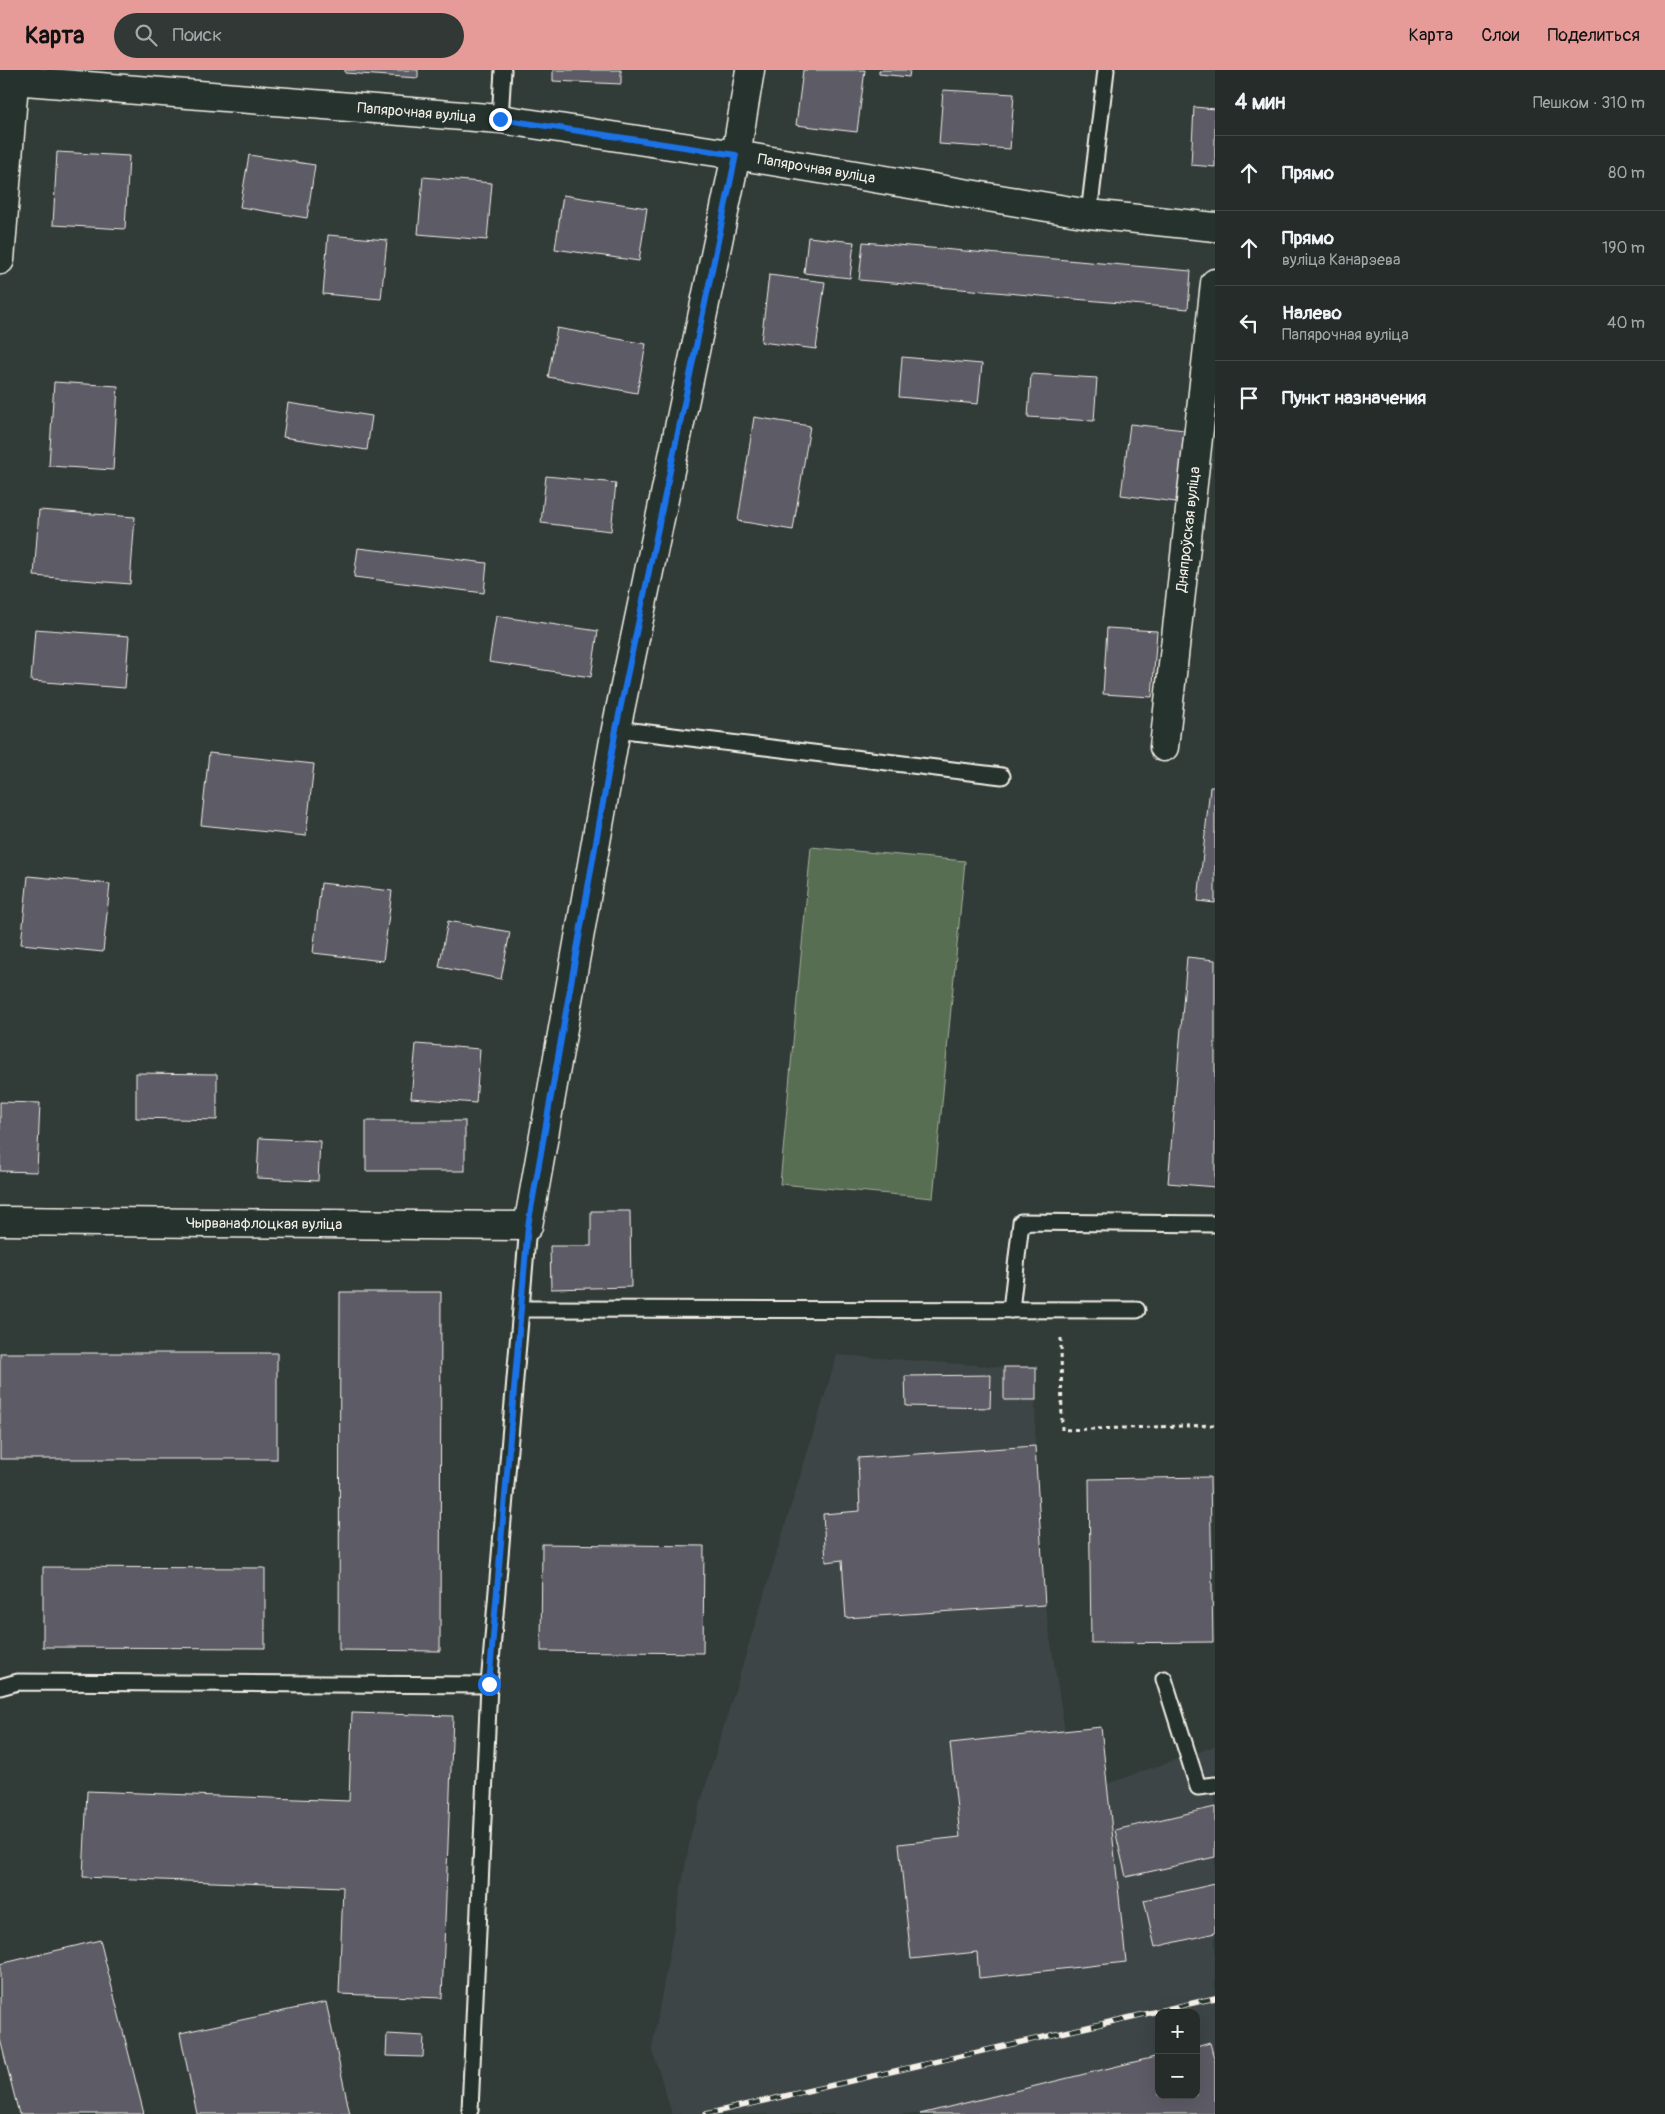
<!DOCTYPE html>
<html lang="ru">
<head>
<meta charset="utf-8">
<style>
	body { margin:0; font-family:Pangolin,sans-serif; background:#313836; color:#f1f3f6 }
	.controls { position:absolute; right:15px; bottom:15px; display:grid; overflow:hidden; border-radius:10px; box-shadow:0 5px 20px #0002 }
	.controls button { width:45px; height:45px; display:grid; place-items:center; padding:0; border:0; border-bottom:1px solid #424847; background:#252c2a; color:#f1f3f6; font:25px sans-serif }
	.stop { position:absolute; width:15px; height:15px; margin:-11px; border:4px solid #1a73e8; border-radius:50%; background:#fff }
	.stop.end { background:#1a73e8; border-color:#fff; box-shadow:0 1px 5px #0008 }
	.list { margin:0; padding:0; list-style:none }
	h2 { display:flex; justify-content:space-between; align-items:center; height:65px; margin:0; padding:0 20px; font-size:21px }
	h2 small { font-size:16px; font-weight:400; color:#a3a7a8 }
	.list li { display:grid; grid-template-columns:32px 1fr auto; gap:15px; align-items:center; box-sizing:border-box; height:75px; padding:0 20px; border-top:1px solid #424847 }
	.list b { display:block; font-size:19px; white-space:nowrap }
	.list p { margin:0; font-size:16px; white-space:nowrap; color:#a3a7a8 }
	.list em { font-size:16px; font-style:normal; color:#a3a7a8 }
	.icon { flex:none; width:28px; height:28px; fill:none; stroke:currentColor; stroke-width:2; stroke-linecap:round; stroke-linejoin:round }
	.map { position:relative; flex:none; width:1215px; height:2044px; overflow:hidden }
	header { display:flex; align-items:center; gap:30px; box-sizing:border-box; height:70px; padding:0 25px; background:#e69b98; color:#111 }
	header strong { font-size:24px }
	nav { display:flex; gap:28px; margin-inline-start:auto; font-size:18px }
	.search { width:350px; height:45px; background:#313836; display:flex; align-items:center; gap:12px; box-sizing:border-box; padding:0 18px; border-radius:28px; color:#a3a7a8; font-size:19px }
	main { display:flex }
	aside { flex:1; background:#252c2a }
	.map>svg:first-child { display:block }
</style>
</head>
<body>
<header>
<strong>Карта</strong>
<div class="search"><svg class="icon" aria-label="search" viewBox="0 0 24 24"><circle cx="10" cy="10" r="6"/><path d="M15 15l6 6"/></svg>Поиск</div>
<nav><a>Карта</a><a>Слои</a><a>Поделиться</a></nav>
</header>
<main>
<div class="map">
<svg width="1215" height="2044" viewBox="0 0 1215 2044">
	<rect width="100%" height="100%" fill="#313b38"/>
	<filter id="ink" filterUnits="userSpaceOnUse"><feTurbulence type="fractalNoise" baseFrequency=".02" numOctaves="2"/><feDisplacementMap in="SourceGraphic" scale="10" xChannelSelector="R" yChannelSelector="G"/><feConvolveMatrix kernelMatrix="1 2 1 2 8 2 1 2 1" color-interpolation-filters="sRGB"/></filter>
	<g filter="url(#ink)">
		<path fill="#3e4546" fill-rule="evenodd" d="M 837,1285 L 1004,1297 L 1036,1297 L 1035,1376 L 1045,1535 L 1075,1725 L 1215,1676 L 1215,2044 L 672,2044 L 652,1978 L 691,1764 ZM 1159,1943 L 1196,1943 L 1196,2025 L 1159,2025 Z"/>
		<polygon fill="#586e53" stroke="#a6b09e" points="811,777 965,791 933,1128 780,1114"/>
		<g fill="#5d5b66" stroke="#f4f1e8">
			<polygon points="345,0 418,0 418,8 345,3"/>
			<polygon points="553,0 621,0 621,14 553,11"/>
			<polygon points="803,0 865,0 857,62 796,55"/>
			<polygon points="879,0 910,0 909,7 879,4"/>
			<polygon points="943,20 1014,24 1010,79 939,74"/>
			<polygon points="1194,37 1215,39 1215,97 1191,95"/>
			<polygon points="57,82 129,86 125,159 53,155"/>
			<polygon points="249,85 315,95 307,148 240,137"/>
			<polygon points="423,107 492,113 487,170 418,164"/>
			<polygon points="563,125 647,138 639,191 555,179"/>
			<polygon points="328,165 387,170 381,229 323,224"/>
			<polygon points="808,167 854,172 850,208 804,203"/>
			<polygon points="863,172 1191,201 1188,239 859,210"/>
			<polygon points="769,205 825,212 816,279 761,272"/>
			<polygon points="557,258 646,274 637,323 548,307"/>
			<polygon points="902,287 982,294 978,334 899,327"/>
			<polygon points="1031,304 1097,308 1094,351 1028,347"/>
			<polygon points="54,312 118,316 113,400 49,396"/>
			<polygon points="288,333 372,346 367,380 283,367"/>
			<polygon points="754,347 810,356 793,460 738,451"/>
			<polygon points="1130,354 1185,360 1176,432 1121,425"/>
			<polygon points="546,406 616,413 611,461 541,453"/>
			<polygon points="39,440 135,447 130,514 34,506"/>
			<polygon points="358,478 487,493 484,523 354,507"/>
			<polygon points="496,546 598,561 591,607 489,592"/>
			<polygon points="1107,558 1157,561 1152,627 1103,624"/>
			<polygon points="35,559 129,566 125,618 31,611"/>
			<polygon points="209,683 314,694 306,766 201,755"/>
			<polygon points="1210,717 1215,717 1215,833 1198,831"/>
			<polygon points="28,806 110,814 103,882 21,874"/>
			<polygon points="321,813 392,821 383,891 313,883"/>
			<polygon points="448,851 510,862 501,909 439,897"/>
			<polygon points="1187,887 1215,890 1215,1117 1168,1113"/>
			<polygon points="416,974 480,979 476,1033 411,1028"/>
			<polygon points="136,1003 217,1004 217,1050 136,1048"/>
			<polygon points="0,1032 40,1033 37,1102 0,1101"/>
			<rect x="366" y="1051" width="99" height="50"/>
			<polygon points="259,1068 320,1071 318,1111 257,1108"/>
			<polygon points="591,1141 630,1141 631,1217 551,1219 550,1176 591,1176"/>
			<polygon points="340,1222 441,1222 440,1581 339,1580"/>
			<rect x="0" y="1283" width="277" height="106"/>
			<rect x="1004" y="1297" width="32" height="33"/>
			<polygon points="991,1305 990,1338 906,1336 905,1306"/>
			<polygon points="1035,1376 1045,1535 846,1548 842,1490 826,1492 823,1444 860,1441 858,1388"/>
			<polygon points="1210,1407 1213,1572 1091,1573 1089,1409"/>
			<polygon points="542,1474 704,1476 703,1583 541,1581"/>
			<polygon points="43,1497 265,1498 265,1578 43,1577"/>
			<polygon points="352,1643 453,1646 442,1928 339,1924 343,1817 83,1807 87,1721 349,1731"/>
			<polygon points="1101,1657 1126,1892 979,1908 977,1882 911,1889 899,1774 960,1767 950,1673"/>
			<polygon points="1215,1737 1215,1787 1126,1807 1115,1760"/>
			<polygon points="1215,1814 1215,1863 1155,1877 1144,1830"/>
			<polygon points="100,1870 144,2044 19,2044 0,1969 0,1894"/>
			<polygon points="326,1932 350,2044 197,2044 180,1963"/>
			<polygon points="387,1964 424,1966 423,1987 386,1986"/>
			<polygon points="1210,1973 1215,1992 1215,2044 920,2044 1159,1986 1159,2025 1196,2025 1196,1977"/>
		</g>
		<g fill="none" stroke-linecap="round" stroke-linejoin="round">
			<g stroke="#f4f1e8" stroke-width="19">
				<g id="lane">
					<polyline points="500,49 503,0"/>
					<polyline points="1089,144 1106,0"/>
					<polyline points="616,659 1002,706"/>
					<polyline points="522,1239 1137,1240"/>
					<polyline points="1011,1240 1021,1152 1215,1154"/>
					<polyline points="1164,1609 1198,1717 1215,1715"/>
					<polyline points="0,1617 18,1612 489,1615"/>
					<polyline points="470,2040 489,1615 528,1156"/>
				</g>
			</g>
			<g stroke="#f4f1e8" stroke-width="31">
				<g id="street">
					<path id="s1" d="M 0,9 L 500,49 L 736,85 L 1089,144 L 1215,157"/>
					<polyline points="0,190 15,0"/>
					<path id="s2" d="M 1164,677 L 1215,213"/>
					<path id="s3" d="M 0,1151 L 528,1156 L 616,659 L 736,85 L 750,0"/>
				</g>
			</g>
			<polyline stroke="#f4f1e8" stroke-width="3" stroke-dasharray="4 4" stroke-linecap="butt" points="1061,1268 1062,1360 1215,1355"/>
			<use href="#lane" stroke="#26332d" stroke-width="15"/>
			<use href="#street" stroke="#26332d" stroke-width="28"/>
			<g stroke="#f4f1e8" stroke-width="5.5">
				<polyline id="rail" points="706,2044 1215,1928"/>
			</g>
			<use href="#rail" stroke="#26332d" stroke-width="4" stroke-dasharray="11" stroke-linecap="butt"/>
		</g>
	</g>
	<g fill="none" stroke-linecap="round" stroke-linejoin="round" filter="url(#ink)">
		<polyline stroke="#1a73e8" stroke-width="6" points="489,1614 528,1156 616,659 736,85 500,49"/>
	</g>
	<g text-anchor="middle" dominant-baseline="central" stroke-width="4" stroke-linejoin="round" paint-order="stroke">
		<g font-size="15" fill="#f4f1e8" stroke="#26332d">
			<text stroke="none"><textPath href="#s1" startOffset="418">Папярочная вуліца</textPath></text>
			<text stroke="none"><textPath href="#s1" startOffset="822">Папярочная вуліца</textPath></text>
			<text stroke="none"><textPath href="#s2" startOffset="219">Дняпроўская вуліца</textPath></text>
			<text stroke="none"><textPath href="#s3" startOffset="264">Чырванафлоцкая вуліца</textPath></text>
		</g>
	</g>
</svg>
<div class="controls">
<button>+</button>
<button>−</button>
</div>
<div class="stop" style="left:489px;top:1614px"></div>
<div class="stop end" style="left:500px;top:49px"></div>
</div>
<aside>
<h2>4 мин<small>Пешком · 310 m</small></h2>
<ul class="list">
<li><svg class="icon" aria-label="ahead" viewBox="0 0 24 24"><path d="M12 20V5M6 11l6-6 6 6"/></svg><div><b>Прямо</b></div><em>80 m</em></li>
<li><svg class="icon" aria-label="ahead" viewBox="0 0 24 24"><path d="M12 20V5M6 11l6-6 6 6"/></svg><div><b>Прямо</b><p>вуліца Канарэева</p></div><em>190 m</em></li>
<li><svg class="icon" aria-label="left" viewBox="0 0 24 24"><path d="M17 20v-9H6M10 6l-5 5 5 5"/></svg><div><b>Налево</b><p>Папярочная вуліца</p></div><em>40 m</em></li>
<li><svg class="icon" aria-label="arrive" viewBox="0 0 24 24"><path d="M6 21V4h12l-3 4 3 4H6"/></svg><div><b>Пункт назначения</b></div></li>
</ul>
</aside>
</main>
</body>
</html>
